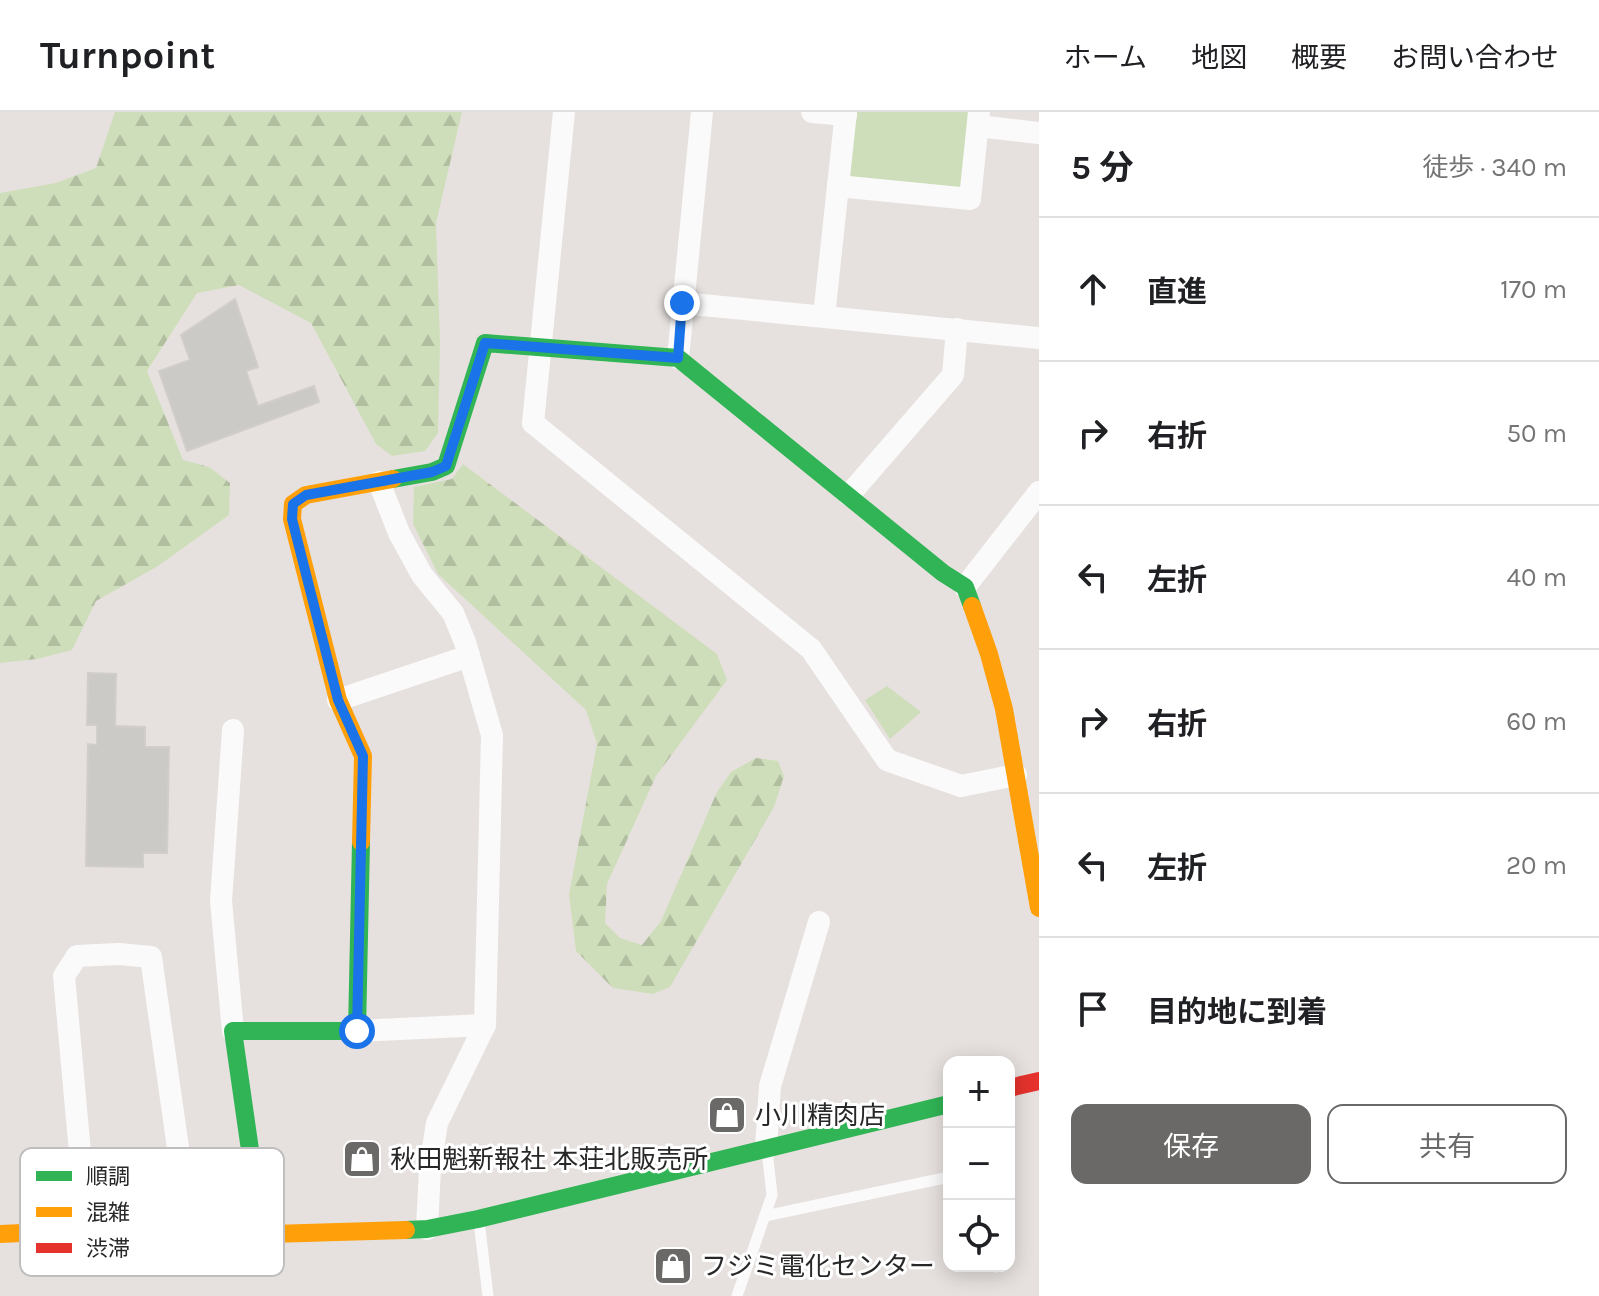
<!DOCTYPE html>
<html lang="ja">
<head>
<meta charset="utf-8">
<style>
	body { margin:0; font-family:Karla,"Noto Sans JP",sans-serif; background:#f6f6f6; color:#202124 }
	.controls { position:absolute; right:24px; bottom:24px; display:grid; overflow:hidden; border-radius:16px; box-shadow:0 4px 20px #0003 }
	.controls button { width:72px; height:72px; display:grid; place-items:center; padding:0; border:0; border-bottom:2px solid #e0e0e0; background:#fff; color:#202124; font:40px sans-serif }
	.stop { position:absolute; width:24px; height:24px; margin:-18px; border:6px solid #1a73e8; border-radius:50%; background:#fff }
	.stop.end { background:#1a73e8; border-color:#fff; box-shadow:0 2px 8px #0008 }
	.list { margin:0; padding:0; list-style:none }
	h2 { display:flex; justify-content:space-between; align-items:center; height:104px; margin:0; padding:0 32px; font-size:34px }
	h2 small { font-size:26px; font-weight:400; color:#757577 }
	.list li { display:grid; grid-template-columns:52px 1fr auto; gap:24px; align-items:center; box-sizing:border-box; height:144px; padding:0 32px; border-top:2px solid #e0e0e0 }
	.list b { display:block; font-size:30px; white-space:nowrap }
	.list em { font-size:26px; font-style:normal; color:#757577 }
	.actions { display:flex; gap:16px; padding:24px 32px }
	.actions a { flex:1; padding:18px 0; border:2px solid #6a6968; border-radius:16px; text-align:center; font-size:28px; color:#6a6968 }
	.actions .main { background:#6a6968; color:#fff }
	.icon { flex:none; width:44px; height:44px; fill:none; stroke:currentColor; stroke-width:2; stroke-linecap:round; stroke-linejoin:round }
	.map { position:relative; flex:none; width:1039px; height:1184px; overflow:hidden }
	header { display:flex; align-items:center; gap:48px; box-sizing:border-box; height:112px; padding:0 40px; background:#fff; border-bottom:2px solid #e0e0e0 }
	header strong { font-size:38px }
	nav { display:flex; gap:44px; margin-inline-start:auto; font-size:28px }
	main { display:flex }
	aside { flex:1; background:#fff }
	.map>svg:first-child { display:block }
</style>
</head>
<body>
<header>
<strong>Turnpoint</strong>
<nav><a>ホーム</a><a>地図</a><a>概要</a><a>お問い合わせ</a></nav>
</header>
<main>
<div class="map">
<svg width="1039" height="1184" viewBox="0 0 1039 1184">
	<defs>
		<pattern id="forest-firs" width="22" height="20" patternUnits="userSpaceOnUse" patternTransform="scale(2)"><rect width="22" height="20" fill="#cfdeba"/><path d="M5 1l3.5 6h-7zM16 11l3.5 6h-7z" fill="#b2bea0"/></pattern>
	</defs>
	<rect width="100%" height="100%" fill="#e6e1de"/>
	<g fill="url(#forest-firs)">
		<polygon points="115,0 462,0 436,111 440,230 438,321 425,339 392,344 376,332 311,211 239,173 197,181 147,259 183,348 209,355 230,371 229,403 158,454 96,489 72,538 37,547 0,551 0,81 56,71 96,56"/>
		<polygon points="463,352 717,542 727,568 656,664 607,772 605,811 620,826 642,833 661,809 717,680 731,660 756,646 778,649 784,664 774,695 670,875 653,882 613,876 576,839 569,783 597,632 586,598 438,462 413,412 414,375 452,367"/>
	</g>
	<g fill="#cfdeba">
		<polygon points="846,0 979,0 970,87 838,74"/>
		<polygon points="887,574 921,600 890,627 865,588"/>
	</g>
	<g fill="#cccac7" stroke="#d1cdca" stroke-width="2">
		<polygon points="235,187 258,255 246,259 258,294 314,274 319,290 187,339 159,259 190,248 181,223"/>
		<polygon points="88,561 116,562 115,614 145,615 145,635 169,635 167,741 143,741 143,755 86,754 88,632 97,633 97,613 87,613"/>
	</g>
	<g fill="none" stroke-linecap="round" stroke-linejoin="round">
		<g stroke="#fbfafa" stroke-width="11">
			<polyline points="765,1104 949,1065"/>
			<polyline points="479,1109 488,1184"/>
			<polyline points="996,1154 996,1155"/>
			<polyline points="737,1184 772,1083 767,1039"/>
		</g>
		<g stroke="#fbfafa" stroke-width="22">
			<polyline points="564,0 533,311 811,537 887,648 961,674 1016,663"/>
			<polyline points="812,0 846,3"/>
			<polyline points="978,14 1039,21"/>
			<polyline points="838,74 970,87 979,0"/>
			<polyline points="682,191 1039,226"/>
			<polyline points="824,204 846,0"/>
			<polyline points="678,246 702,0"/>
			<polyline points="379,370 399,421 422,463 453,501 465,530 492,623 485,913 437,1011 430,1056 427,1117"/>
			<polyline points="849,383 953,263 957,217"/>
			<polyline points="965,475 1039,380"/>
			<polyline points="338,588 469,544"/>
			<polyline points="233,618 221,789 233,919"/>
			<polyline points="357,919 485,913"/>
			<polyline points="766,1037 770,974 819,810"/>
			<polyline points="87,1118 64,864 77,844 119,842 151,845 190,1121"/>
		</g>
		<g stroke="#30b455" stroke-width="18">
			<polyline points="393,367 432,360 446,354 485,231 678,246 943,461 965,475 972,494"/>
			<polyline points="406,1118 427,1117 478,1107 949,992"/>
			<polyline points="262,1122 233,919 357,919 361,730"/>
		</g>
		<g stroke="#ff9f0a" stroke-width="18">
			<polyline points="972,494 989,542 1004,597 1039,796"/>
			<polyline points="361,730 363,644 338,588 292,407 293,392 306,383 393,367"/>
			<polyline points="0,1122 87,1118 233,1123 406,1118"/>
		</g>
		<polyline stroke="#e5322d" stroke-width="18" points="1009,976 1039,969"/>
	</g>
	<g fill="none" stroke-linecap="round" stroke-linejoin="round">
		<polyline stroke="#1a73e8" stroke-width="10" points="357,919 363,644 338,588 292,407 293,392 306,383 432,360 446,354 485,231 678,246 682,191"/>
	</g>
	<defs>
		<g id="shop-square" transform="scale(2)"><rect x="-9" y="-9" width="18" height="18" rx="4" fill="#6a6968" stroke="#fff"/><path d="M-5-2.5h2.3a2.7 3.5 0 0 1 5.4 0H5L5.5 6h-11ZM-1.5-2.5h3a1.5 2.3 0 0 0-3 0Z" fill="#fff"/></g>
	</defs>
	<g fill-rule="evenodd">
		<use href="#shop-square" x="727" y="1003"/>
		<use href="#shop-square" x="362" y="1047"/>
		<use href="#shop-square" x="673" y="1154"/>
	</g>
	<g text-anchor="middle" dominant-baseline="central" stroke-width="6" stroke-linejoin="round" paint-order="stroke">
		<g font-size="26" fill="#282828" stroke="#fff" text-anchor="start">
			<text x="755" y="1003">小川精肉店</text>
			<text x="390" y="1047">秋田魁新報社 本荘北販売所</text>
			<text x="701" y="1154">フジミ電化センター</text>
		</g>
	</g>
	<rect x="20" y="1036" width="264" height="128" rx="12" fill="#fff" stroke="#bebebe" stroke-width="2"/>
	<rect x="36" y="1059" width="36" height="10" fill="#30b455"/>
	<rect x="36" y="1095" width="36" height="10" fill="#ff9f0a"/>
	<rect x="36" y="1131" width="36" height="10" fill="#e5322d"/>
	<g font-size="22" fill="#282828">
		<text x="86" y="1072">順調</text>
		<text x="86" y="1108">混雑</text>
		<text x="86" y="1144">渋滞</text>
	</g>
</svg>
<div class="controls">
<button>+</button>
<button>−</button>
<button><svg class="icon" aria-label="locate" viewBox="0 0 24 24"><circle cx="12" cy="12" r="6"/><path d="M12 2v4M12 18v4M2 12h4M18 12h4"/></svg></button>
</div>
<div class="stop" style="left:357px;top:919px"></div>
<div class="stop end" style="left:682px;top:191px"></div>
</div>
<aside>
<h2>5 分<small>徒歩 · 340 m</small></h2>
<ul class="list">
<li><svg class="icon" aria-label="ahead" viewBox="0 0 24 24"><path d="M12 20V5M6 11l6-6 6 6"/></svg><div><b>直進</b></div><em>170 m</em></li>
<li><svg class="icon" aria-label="right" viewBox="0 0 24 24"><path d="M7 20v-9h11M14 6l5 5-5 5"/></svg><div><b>右折</b></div><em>50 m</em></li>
<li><svg class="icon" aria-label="left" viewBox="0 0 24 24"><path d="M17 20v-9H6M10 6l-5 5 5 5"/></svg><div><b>左折</b></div><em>40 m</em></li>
<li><svg class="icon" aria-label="right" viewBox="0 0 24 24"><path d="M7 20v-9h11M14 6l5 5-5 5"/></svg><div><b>右折</b></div><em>60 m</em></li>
<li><svg class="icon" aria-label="left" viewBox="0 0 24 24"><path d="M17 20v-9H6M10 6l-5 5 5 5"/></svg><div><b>左折</b></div><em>20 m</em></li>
<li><svg class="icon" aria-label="arrive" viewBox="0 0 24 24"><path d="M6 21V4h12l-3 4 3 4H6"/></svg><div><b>目的地に到着</b></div></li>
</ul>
<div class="actions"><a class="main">保存</a><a>共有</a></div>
</aside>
</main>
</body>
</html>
